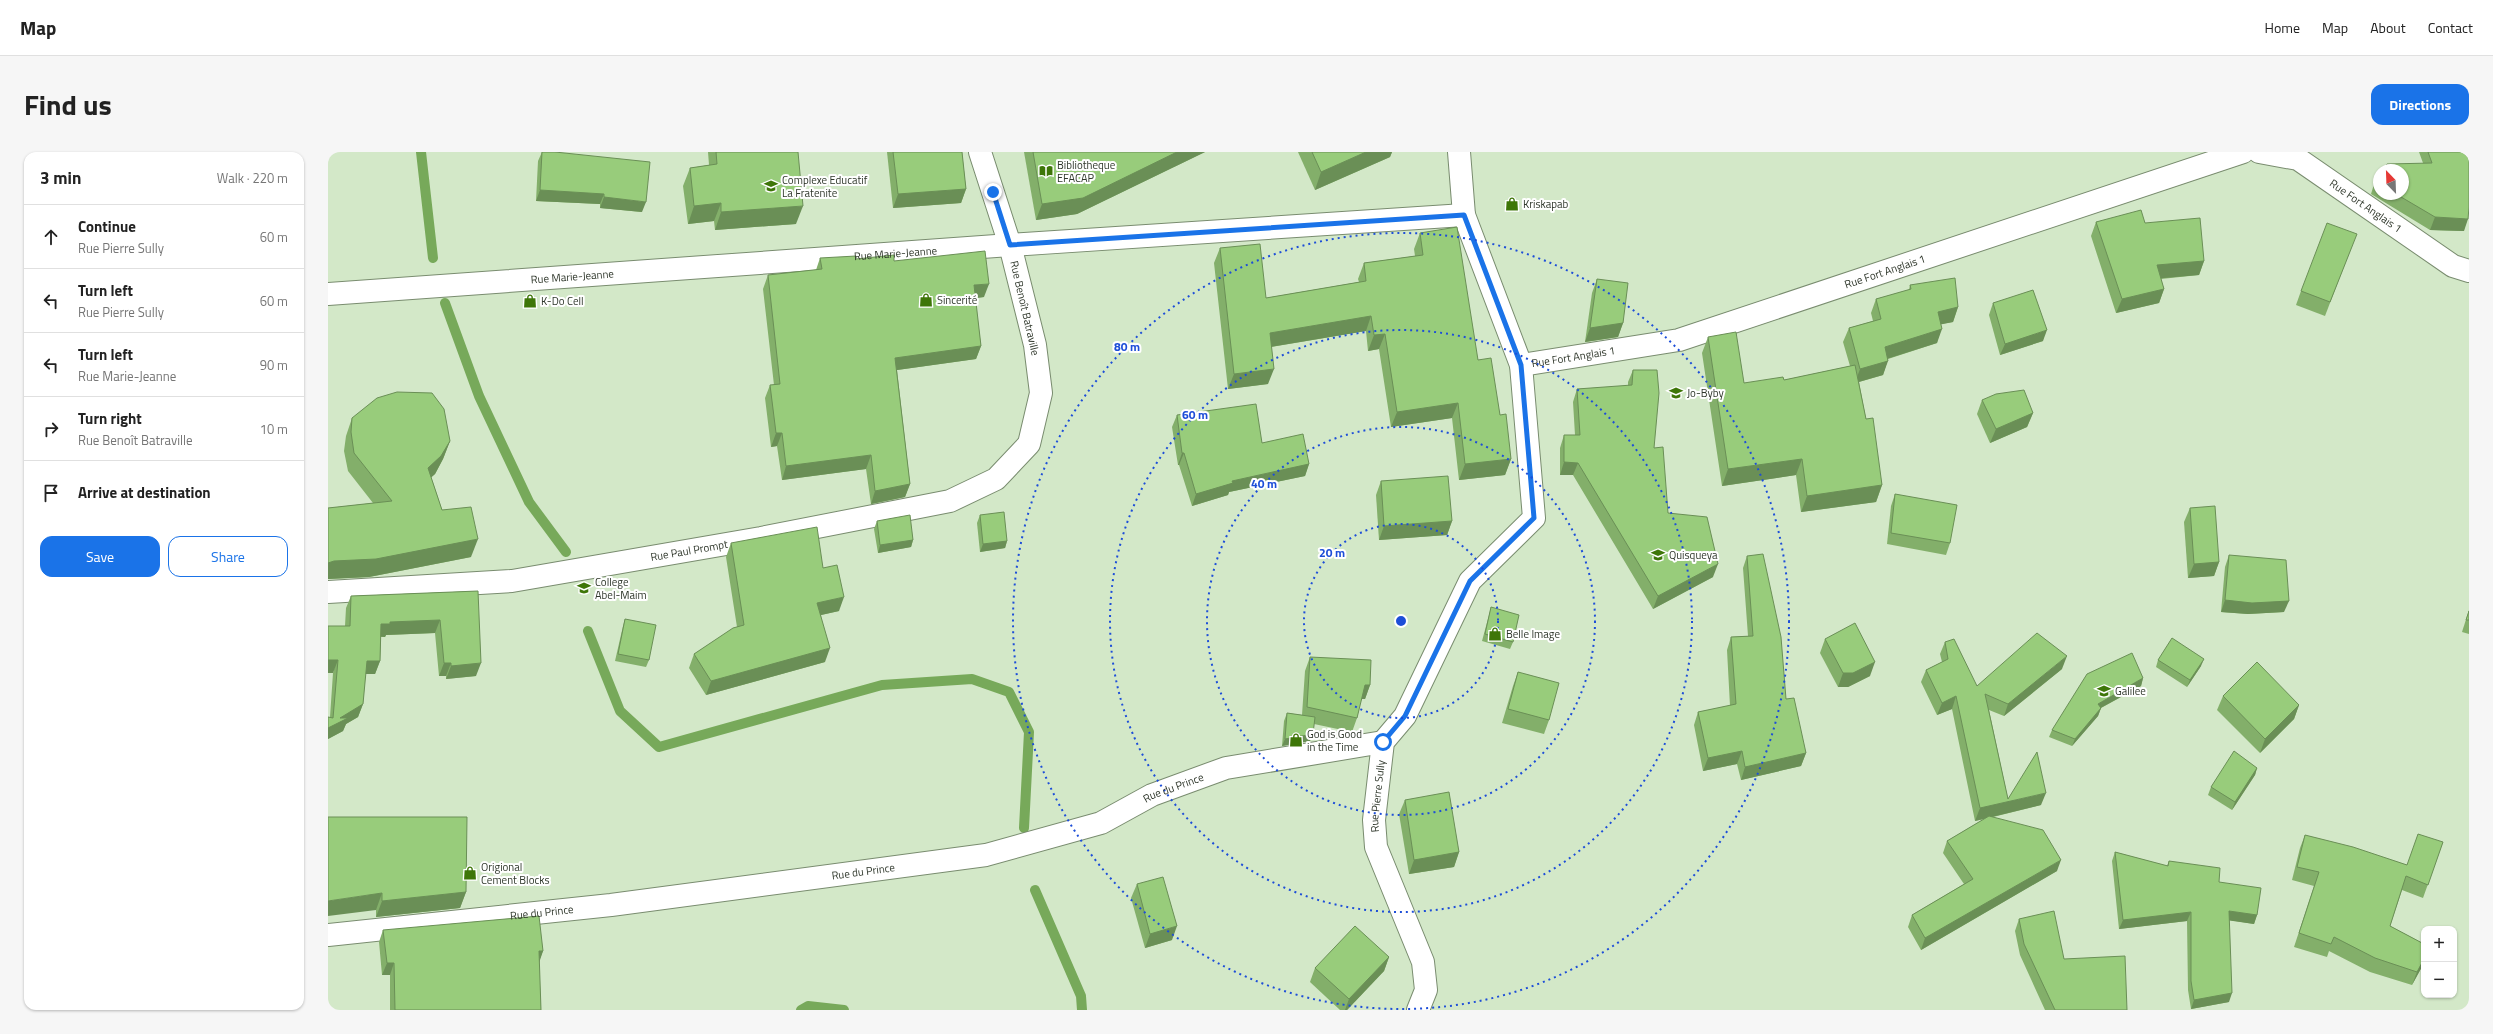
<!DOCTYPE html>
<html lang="en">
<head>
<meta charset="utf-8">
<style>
	body { margin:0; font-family:"Titillium Web",sans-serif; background:#f6f6f6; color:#222 }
	.controls { position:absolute; right:12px; bottom:12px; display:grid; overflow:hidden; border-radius:8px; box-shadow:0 1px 3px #0004 }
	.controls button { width:36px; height:36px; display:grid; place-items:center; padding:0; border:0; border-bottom:1px solid #e0e0e0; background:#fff; color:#222; font:20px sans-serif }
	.compass { position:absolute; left:2045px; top:12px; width:36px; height:36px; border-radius:50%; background:#fff; box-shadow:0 1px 3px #0004; rotate:337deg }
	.stop { position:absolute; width:12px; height:12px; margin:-9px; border:3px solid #1a73e8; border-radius:50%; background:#fff }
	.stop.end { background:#1a73e8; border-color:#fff; box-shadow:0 1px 4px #0008 }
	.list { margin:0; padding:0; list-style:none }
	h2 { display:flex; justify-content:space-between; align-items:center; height:52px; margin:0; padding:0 16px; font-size:17px }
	h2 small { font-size:13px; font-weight:400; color:#767676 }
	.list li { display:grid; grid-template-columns:26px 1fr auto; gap:12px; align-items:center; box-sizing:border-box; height:64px; padding:0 16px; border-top:1px solid #e0e0e0 }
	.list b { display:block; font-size:15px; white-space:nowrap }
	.list p { margin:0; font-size:13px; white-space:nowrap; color:#767676 }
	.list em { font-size:13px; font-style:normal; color:#767676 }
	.actions { display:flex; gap:8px; padding:12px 16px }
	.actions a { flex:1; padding:9px 0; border:1px solid #1a73e8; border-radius:12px; text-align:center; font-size:14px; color:#1a73e8 }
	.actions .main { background:#1a73e8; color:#fff }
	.icon { flex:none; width:22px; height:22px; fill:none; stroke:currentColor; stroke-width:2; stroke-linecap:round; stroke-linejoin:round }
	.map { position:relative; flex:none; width:2141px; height:858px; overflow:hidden; border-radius:12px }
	header { display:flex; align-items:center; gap:24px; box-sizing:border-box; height:56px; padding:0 20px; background:#fff; border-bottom:1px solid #e0e0e0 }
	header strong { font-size:19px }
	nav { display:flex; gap:22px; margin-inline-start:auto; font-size:14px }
	.intro { display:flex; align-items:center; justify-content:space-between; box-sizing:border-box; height:96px; padding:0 24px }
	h1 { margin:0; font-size:28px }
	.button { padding:10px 18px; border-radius:12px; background:#1a73e8; color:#fff; font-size:14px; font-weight:700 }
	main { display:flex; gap:24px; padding:0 24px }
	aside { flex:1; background:#fff; border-radius:12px; box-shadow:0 1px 3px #0004 }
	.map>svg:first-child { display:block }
</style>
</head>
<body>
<header>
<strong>Map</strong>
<nav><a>Home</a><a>Map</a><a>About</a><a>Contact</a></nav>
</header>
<div class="intro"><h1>Find us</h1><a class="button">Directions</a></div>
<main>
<aside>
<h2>3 min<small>Walk · 220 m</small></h2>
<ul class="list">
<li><svg class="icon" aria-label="ahead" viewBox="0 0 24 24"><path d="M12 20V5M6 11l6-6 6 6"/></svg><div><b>Continue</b><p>Rue Pierre Sully</p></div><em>60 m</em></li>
<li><svg class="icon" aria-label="left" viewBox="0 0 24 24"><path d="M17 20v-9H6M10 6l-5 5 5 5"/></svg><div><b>Turn left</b><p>Rue Pierre Sully</p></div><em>60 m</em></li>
<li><svg class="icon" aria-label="left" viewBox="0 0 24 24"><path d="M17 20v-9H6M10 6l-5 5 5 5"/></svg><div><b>Turn left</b><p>Rue Marie-Jeanne</p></div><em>90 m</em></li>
<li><svg class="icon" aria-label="right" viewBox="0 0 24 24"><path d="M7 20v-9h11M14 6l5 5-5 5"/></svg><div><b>Turn right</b><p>Rue Benoît Batraville</p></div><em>10 m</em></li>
<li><svg class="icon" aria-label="arrive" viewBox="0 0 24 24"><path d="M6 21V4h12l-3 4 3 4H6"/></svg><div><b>Arrive at destination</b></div></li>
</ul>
<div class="actions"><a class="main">Save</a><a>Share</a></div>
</aside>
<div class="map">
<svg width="2141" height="858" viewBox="0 0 2141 858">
	<rect width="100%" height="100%" fill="#d3e8c8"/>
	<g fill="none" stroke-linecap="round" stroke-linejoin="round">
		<g stroke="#77a95a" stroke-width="10">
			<polyline points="93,0 105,106"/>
			<polyline points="117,151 151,244 201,350 238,400"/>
			<polyline points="260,479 292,559 331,595 554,533 644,527 681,540 701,580 696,676"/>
			<polyline points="707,738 753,844 754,858"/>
			<polyline points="473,858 480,854 516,858"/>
		</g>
		<g stroke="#798c6f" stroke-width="24">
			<g id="street">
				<path id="s1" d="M 1931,0 L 1970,7 L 2125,114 L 2141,119"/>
				<path id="s2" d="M 0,142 L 682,93 L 1136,63"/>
				<path id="s3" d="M 1193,213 L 1351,188 L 1915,0"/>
				<path id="s4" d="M 0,440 L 184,429 L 433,386 L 622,349 L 668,327 L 701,292 L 713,241 L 707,193 L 682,93 L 652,0"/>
				<path id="s5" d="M 0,783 L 283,753 L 658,703 L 773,671 L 824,643 L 898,616 L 1055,590"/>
				<path id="s6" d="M 1090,858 L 1098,838 L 1095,810 L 1048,695 L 1046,668 L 1055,590 L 1077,564 L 1142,429 L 1206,366 L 1193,213 L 1136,63 L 1131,0"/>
			</g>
		</g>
		<use href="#street" stroke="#fff" stroke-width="22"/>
	</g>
	<g fill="#83af6a">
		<polygon points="214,0 227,0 314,60 272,56 272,52 208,49 210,9"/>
		<polygon points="380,0 470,0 468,72 387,78 386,69 360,72 355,34 362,16 381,13"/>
		<polygon points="559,0 634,0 638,37 633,51 565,56"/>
		<polygon points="696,0 877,0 749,62 708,68"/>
		<polygon points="970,0 1064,0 1062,5 987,38"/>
		<polygon points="2091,0 2141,0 2136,79 2102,78 2043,42 2047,29 2051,24 2051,42 2075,42 2095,11"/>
		<polygon points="1768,70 1817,71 1876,109 1871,123 1833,127 1836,137 1831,151 1788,161 1763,84"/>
		<polygon points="1092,81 1150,208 1172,263 1183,307 1177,323 1131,328 1124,266 1063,275 1051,197 1040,199 1038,179 943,195 940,232 900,237 886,111 892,96 938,146 1031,130 1030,127 1036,111 1087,104 1086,97"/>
		<polygon points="2023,96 1997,164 1968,153 1973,139"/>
		<polygon points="492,106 528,107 566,109 656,145 647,146 653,194 648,207 569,218 582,332 577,345 543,352 538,317 454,328 449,294 443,295 437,246 442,233 446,233 435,137 440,123 488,118"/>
		<polygon points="1269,127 1295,171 1290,185 1257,190 1264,141"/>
		<polygon points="1582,133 1630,155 1625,170 1613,172 1609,191 1560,207 1555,223 1531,230 1538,267 1554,333 1548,350 1473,360 1468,323 1394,334 1374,201 1380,185 1416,231 1456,228 1522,214 1515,190 1521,176 1545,169 1543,161 1548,147 1581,138"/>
		<polygon points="1665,151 1715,189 1672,203 1661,163"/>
		<polygon points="1305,218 1326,296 1340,361 1385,425 1325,457 1245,323 1232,323 1232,296 1236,283 1247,283 1245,250 1249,237 1300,234 1300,230"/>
		<polygon points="1654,248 1705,261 1699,275 1662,291 1649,262"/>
		<polygon points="849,263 934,291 981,312 977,324 901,340 900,343 864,354 851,313 850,313 844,275"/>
		<polygon points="24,266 122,289 115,307 107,322 103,325 114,358 143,405 41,425 0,427 0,356 45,351 20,319 16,299 18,284"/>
		<polygon points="1053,329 1124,369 1119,383 1051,388 1048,343"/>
		<polygon points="1567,342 1622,391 1618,403 1559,392 1563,354"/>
		<polygon points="1862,356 1891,410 1886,424 1860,426 1856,370"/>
		<polygon points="652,363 679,389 677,396 652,400 649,371"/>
		<polygon points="549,369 585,388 583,395 550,401 546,377"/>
		<polygon points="403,391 495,416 511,459 493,463 497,510 378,543 361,516 366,502 409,475 398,405"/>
		<polygon points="1901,403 1956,460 1920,462 1893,460 1897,415"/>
		<polygon points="1419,404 1458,547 1478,601 1473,614 1413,628 1409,612 1375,619 1366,573 1370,560 1402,554 1399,498 1403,485 1420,484 1415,416"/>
		<polygon points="150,439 148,524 118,527 118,524 111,524 107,481 58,483 57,485 53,485 52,509 47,522 37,522 35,552 30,565 18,572 15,579 0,587 0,576 2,565 5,521 17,474 18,456 23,444"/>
		<polygon points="1163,455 1185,490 1182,497 1154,489 1161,463"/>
		<polygon points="2141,458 2141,482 2134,480"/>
		<polygon points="297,467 321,508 318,515 287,509 295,474"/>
		<polygon points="1497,487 1542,524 1520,535 1510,535 1492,501"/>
		<polygon points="1617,490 1649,534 1734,517 1676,564 1661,558 1680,647 1713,653 1665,665 1729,719 1593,798 1580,775 1584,763 1636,732 1615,701 1619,689 1656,667 1647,669 1624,557 1609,563 1593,530 1598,518 1614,510 1612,502"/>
		<polygon points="982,505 1042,533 1037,547 1033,547 1029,566 1024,580 986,572 982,589 954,594 956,569 959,561 974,563 977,519"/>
		<polygon points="1830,508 1873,514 1859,535 1828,515"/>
		<polygon points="1190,520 1221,568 1216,582 1174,571 1185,534"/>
		<polygon points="1815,526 1813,534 1773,556 1770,564 1744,594 1721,585 1724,578"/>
		<polygon points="1895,544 1971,553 1966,567 1932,601 1889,558"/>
		<polygon points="1929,616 1927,623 1904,658 1880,643 1883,635"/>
		<polygon points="1077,648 1131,700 1126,715 1081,722 1071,662"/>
		<polygon points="0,665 138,740 132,756 48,765 48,758"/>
		<polygon points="1977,683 2079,713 2115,690 2095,746 2074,738 2062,774 2096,792 2096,811 2084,833 2042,820 2001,799 1999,805 1966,795 1986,734 1964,728 1972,696"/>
		<polygon points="1787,700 1839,714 1841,709 1891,730 1929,763 1926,772 1901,768 1901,850 1863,857 1860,838 1859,769 1791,777 1784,709"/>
		<polygon points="809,732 844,788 817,796 803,746"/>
		<polygon points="1691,767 1736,807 1799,858 1717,858 1692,803 1687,779"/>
		<polygon points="55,778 215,799 211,809 213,858 62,858 62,823 54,823 51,790"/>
		<polygon points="1061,805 1056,819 1019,858 1012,858 982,830 987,816"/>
	</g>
	<g fill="#6a8f56">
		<polygon points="849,0 877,0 749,62 708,68 714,52"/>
		<polygon points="1038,0 1064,0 1062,5 987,38 993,20"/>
		<polygon points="638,37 633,51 565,56 570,42"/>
		<polygon points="212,38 276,42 272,52 208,49"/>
		<polygon points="276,45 318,50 314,60 272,56"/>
		<polygon points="393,51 386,69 360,72 366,54"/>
		<polygon points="475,54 468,72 387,78 393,60"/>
		<polygon points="2107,65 2140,67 2136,79 2102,78"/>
		<polygon points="1876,109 1871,123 1824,127 1829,113"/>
		<polygon points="661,132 656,145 641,147 646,133"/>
		<polygon points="1836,137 1831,151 1788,161 1794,147"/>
		<polygon points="1630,155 1625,170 1605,174 1610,160"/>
		<polygon points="1043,164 1038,179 936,196 942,181"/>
		<polygon points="1295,171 1290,185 1257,190 1262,176"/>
		<polygon points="1614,177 1609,191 1552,209 1557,195"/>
		<polygon points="1719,178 1715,189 1672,203 1677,192"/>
		<polygon points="1057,182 1051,197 1040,199 1046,183"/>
		<polygon points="653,194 648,207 562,219 567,206"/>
		<polygon points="1560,209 1555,223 1527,231 1532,217"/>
		<polygon points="946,217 940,232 900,237 906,222"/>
		<polygon points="1130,251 1124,266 1063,275 1069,260"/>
		<polygon points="1705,261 1699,275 1662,291 1668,277"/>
		<polygon points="448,281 454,281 449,294 443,295"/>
		<polygon points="122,289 115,307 107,322 94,334 100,316"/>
		<polygon points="854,301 856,301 851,313 850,313"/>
		<polygon points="543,303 538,317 454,328 458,314"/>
		<polygon points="1183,307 1177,323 1131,328 1137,312"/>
		<polygon points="1474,307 1468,323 1394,334 1400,317"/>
		<polygon points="1236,310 1250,311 1245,323 1232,323"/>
		<polygon points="981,312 977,324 901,340 900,343 864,354 868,342 904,329"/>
		<polygon points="582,332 577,345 543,352 547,339"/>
		<polygon points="1554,333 1548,350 1473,360 1479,344"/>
		<polygon points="1124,369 1119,383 1051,388 1056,374"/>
		<polygon points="150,387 143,405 41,425 0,427 0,411 6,409"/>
		<polygon points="585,388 583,395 550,401 552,393"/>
		<polygon points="679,389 677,396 652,400 655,392"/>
		<polygon points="1891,410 1886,424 1860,426 1866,412"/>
		<polygon points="1390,412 1385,425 1325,457 1330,444"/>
		<polygon points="516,445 511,459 484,465 489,451"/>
		<polygon points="1897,448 1961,449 1956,460 1920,462 1893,460"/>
		<polygon points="112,468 107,481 58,483 57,485 48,484 53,472 62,470"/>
		<polygon points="502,496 497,510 378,543 383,529"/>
		<polygon points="1739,504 1734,517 1676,564 1680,552"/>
		<polygon points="1876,507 1873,514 1859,535 1862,528"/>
		<polygon points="0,508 10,508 5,521 0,521"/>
		<polygon points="39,509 52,509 47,522 34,522"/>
		<polygon points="1547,510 1542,524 1520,535 1510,535 1515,521"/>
		<polygon points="116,511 123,511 118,524 111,524"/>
		<polygon points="153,511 148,524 118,527 123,514"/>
		<polygon points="1815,526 1813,534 1767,559 1770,552"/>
		<polygon points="1037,533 1042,533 1037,547 1031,547"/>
		<polygon points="1628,544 1624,557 1609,563 1614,551"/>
		<polygon points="35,552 30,565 18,572 15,579 0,587 0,576 12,566"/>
		<polygon points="1971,553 1966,567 1932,601 1937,587"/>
		<polygon points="1773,556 1770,564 1744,594 1747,587"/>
		<polygon points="985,582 982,589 954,594 957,587"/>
		<polygon points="1414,599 1409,612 1375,619 1380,606"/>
		<polygon points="1478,601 1473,614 1413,628 1417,615"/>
		<polygon points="1929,616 1927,623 1904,658 1907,650"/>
		<polygon points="1718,641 1713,653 1647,669 1652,656"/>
		<polygon points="1131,700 1126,715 1081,722 1086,708"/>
		<polygon points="1733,708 1729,719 1593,798 1597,786"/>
		<polygon points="138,740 132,756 48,765 54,749"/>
		<polygon points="54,741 48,758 0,764 0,749"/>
		<polygon points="1901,759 1929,763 1926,772 1898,768"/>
		<polygon points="1863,760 1859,769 1791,777 1795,768"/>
		<polygon points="849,774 844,788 817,796 822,782"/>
		<polygon points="211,799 215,799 211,811"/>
		<polygon points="1061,805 1056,819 1019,858 1017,858 1021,847"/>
		<polygon points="2096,807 2096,811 2084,833 2089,820"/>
		<polygon points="59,811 66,811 62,823 54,823"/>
		<polygon points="1904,841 1901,850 1863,857 1866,848"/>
	</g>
	<g fill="#98cc7b" stroke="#6a8f56">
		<polygon points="214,0 227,0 322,10 318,50 276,45 276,42 212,38"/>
		<polygon points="388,0 470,0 475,54 393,60 393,51 366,54 362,16 389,12"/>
		<polygon points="565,0 634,0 638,37 570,42"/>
		<polygon points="705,0 849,0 755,46 714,52"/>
		<polygon points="984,0 1038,0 993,20"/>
		<polygon points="2100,0 2141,0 2141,55 2140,67 2107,65 2068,42 2075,42 2075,18 2055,18 2059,12 2104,11"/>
		<polygon points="2051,24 2051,32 2047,29"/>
		<polygon points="1813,58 1817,71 1872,66 1876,109 1829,113 1836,137 1794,147 1768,70"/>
		<polygon points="1999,71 2029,82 2002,150 1973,139"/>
		<polygon points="1129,75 1150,208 1163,206 1172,263 1178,262 1183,307 1137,312 1130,251 1069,260 1057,182 1046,183 1043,164 942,181 946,217 906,222 892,96 932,92 938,146 1038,129 1036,111 1095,103 1092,81"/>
		<polygon points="657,99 661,132 646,133 653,194 567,206 582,332 547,339 543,303 458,314 454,281 448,281 442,233 452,232 440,123 494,117 492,106 528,104 528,107 566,103 566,109"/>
		<polygon points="1627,126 1630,155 1610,160 1614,177 1557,195 1560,209 1532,217 1521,176 1553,167 1548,147 1583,137 1582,133"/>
		<polygon points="1269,127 1300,131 1295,171 1262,176"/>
		<polygon points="1705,138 1719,178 1677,192 1665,151"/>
		<polygon points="1408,180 1416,231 1455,225 1456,228 1527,213 1538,267 1545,266 1554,333 1479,344 1474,307 1400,317 1380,185"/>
		<polygon points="1305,218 1329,218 1331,241 1326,296 1335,295 1340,361 1379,365 1390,412 1330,444 1250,311 1236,310 1236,283 1252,283 1249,237 1304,233"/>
		<polygon points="1696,238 1705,261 1668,277 1654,248 1668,242"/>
		<polygon points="69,240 104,241 116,257 122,289 113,304 100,316 114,358 143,355 150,387 48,407 6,409 0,411 0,356 64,349 26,301 23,280 24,266 49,246"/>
		<polygon points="928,252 934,291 975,282 981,312 904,329 905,331 868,342 856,301 854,301 849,263"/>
		<polygon points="1120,324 1124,369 1056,374 1053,329"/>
		<polygon points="1567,342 1629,353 1622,391 1563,381"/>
		<polygon points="1887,354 1891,410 1866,412 1862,356"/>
		<polygon points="676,360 679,389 655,392 652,363"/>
		<polygon points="582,363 585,388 552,393 549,369"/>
		<polygon points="489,375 495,416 509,413 516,445 489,451 502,496 383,529 366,502 405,476 416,473 403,391"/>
		<polygon points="1435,402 1453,485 1458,547 1466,546 1478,601 1417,615 1414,599 1380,606 1370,560 1408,552 1403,485 1425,484 1419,404"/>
		<polygon points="1901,403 1958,408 1961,449 1924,451 1897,448"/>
		<polygon points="150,439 153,511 123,514 123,511 116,511 112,468 62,470 62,472 53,472 52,509 39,509 35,552 12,566 20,566 0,576 0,565 5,566 10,508 0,508 0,474 22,474 23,444"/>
		<polygon points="1163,455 1191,463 1185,490 1157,482"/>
		<polygon points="2141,459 2141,468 2138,468"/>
		<polygon points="297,467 328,473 321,508 290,502"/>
		<polygon points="1527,471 1547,510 1525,521 1515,521 1497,487"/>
		<polygon points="1709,481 1739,504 1680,552 1657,542 1680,647 1709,600 1718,641 1652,656 1628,544 1614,551 1598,518 1620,507 1617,490 1626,487 1649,534"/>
		<polygon points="1844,486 1876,507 1862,528 1830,508"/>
		<polygon points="1804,501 1815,526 1770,552 1773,556 1747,587 1724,578 1759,522"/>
		<polygon points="982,505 1043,508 1042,533 1037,533 1029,566 979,555"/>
		<polygon points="1929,510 1971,553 1937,587 1895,544"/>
		<polygon points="1190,520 1231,531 1221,568 1180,557"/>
		<polygon points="959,561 987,565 985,582 957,587"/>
		<polygon points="1906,599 1929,616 1907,650 1883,635"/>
		<polygon points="1121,640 1131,700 1086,708 1077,648"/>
		<polygon points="1661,664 1715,678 1733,708 1597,786 1584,763 1645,727 1619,689"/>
		<polygon points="0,665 139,665 138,740 54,749 54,741 0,749"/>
		<polygon points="2090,682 2115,690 2100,733 2078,724 2062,774 2096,792 2096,807 2089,820 2047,806 2006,785 2003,792 1971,781 1991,720 1969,715 1977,683 2025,695 2079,713"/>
		<polygon points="1787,700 1840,714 1841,709 1892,716 1891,730 1933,736 1929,763 1901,759 1904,841 1866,848 1863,829 1863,760 1795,768"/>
		<polygon points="835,725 849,774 822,782 809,732"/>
		<polygon points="1726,759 1736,807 1797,804 1799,858 1727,858 1696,792 1691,767"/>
		<polygon points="211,764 215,799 211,799 213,858 67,858 66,811 59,811 55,778"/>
		<polygon points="1027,774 1061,805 1021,847 987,816"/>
	</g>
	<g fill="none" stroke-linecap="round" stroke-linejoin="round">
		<polyline stroke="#1a73e8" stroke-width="5" points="665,40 682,93 1136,63 1193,213 1206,366 1142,429 1077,564 1055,590"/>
	</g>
	<g fill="none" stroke="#1d4ed8" stroke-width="2" stroke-dasharray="2 4">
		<circle cx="1073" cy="469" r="97"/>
		<circle cx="1073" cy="469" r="194"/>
		<circle cx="1073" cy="469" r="291"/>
		<circle cx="1073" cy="469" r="388"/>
	</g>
	<defs>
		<g id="library-bare" transform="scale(1.08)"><path d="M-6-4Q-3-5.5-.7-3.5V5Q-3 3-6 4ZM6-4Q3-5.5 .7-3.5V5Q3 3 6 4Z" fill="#3e7608" stroke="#fff" stroke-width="2.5" paint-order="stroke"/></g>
		<g id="school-bare" transform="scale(1.08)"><path d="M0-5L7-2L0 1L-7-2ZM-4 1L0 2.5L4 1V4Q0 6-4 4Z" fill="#3e7608" stroke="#fff" stroke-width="2.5" paint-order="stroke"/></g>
		<g id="shop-bare" transform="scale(1.08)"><path d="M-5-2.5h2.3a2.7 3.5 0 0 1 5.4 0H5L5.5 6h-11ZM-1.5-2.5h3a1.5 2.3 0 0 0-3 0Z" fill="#3e7608" stroke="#fff" stroke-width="2.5" paint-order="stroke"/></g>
	</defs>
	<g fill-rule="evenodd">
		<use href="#library-bare" x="718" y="19"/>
		<use href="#school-bare" x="443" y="34"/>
		<use href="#shop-bare" x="1184" y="52"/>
		<use href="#shop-bare" x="598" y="148"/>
		<use href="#shop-bare" x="202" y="149"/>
		<use href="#school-bare" x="1348" y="241"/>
		<use href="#school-bare" x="1330" y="403"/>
		<use href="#school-bare" x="256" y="436"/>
		<use href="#shop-bare" x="1167" y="482"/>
		<use href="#school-bare" x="1776" y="539"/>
		<use href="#shop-bare" x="968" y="588"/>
		<use href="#shop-bare" x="142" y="721"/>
	</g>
	<g text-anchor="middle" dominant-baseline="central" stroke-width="4" stroke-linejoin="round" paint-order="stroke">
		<g font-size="11" fill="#2f372b" stroke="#fff" text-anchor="start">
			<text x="729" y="13">Bibliotheque<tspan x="729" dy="13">EFACAP</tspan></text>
			<text x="454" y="28">Complexe Educatif<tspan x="454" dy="13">La Fratenite</tspan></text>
			<text x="1195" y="52">Kriskapab</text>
			<text x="609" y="148">Sincerité</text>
			<text x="213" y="149">K-Do Cell</text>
			<text x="1359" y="241">Jo-Byby</text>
			<text x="1341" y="403">Quisqueya</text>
			<text x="267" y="430">College<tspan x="267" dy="13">Abel-Maim</tspan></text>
			<text x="1178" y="482">Belle Image</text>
			<text x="1787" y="539">Galilee</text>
			<text x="979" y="582">God is Good<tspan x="979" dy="13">in the Time</tspan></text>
			<text x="153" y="715">Origional<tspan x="153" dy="13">Cement Blocks</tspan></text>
		</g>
		<g font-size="11" fill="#2f372b" stroke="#fff">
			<text stroke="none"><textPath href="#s1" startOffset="122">Rue Fort Anglais 1</textPath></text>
			<text stroke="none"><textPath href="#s2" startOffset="569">Rue Marie-Jeanne</textPath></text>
			<text stroke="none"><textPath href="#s3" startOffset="377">Rue Fort Anglais 1</textPath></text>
			<text stroke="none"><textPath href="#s2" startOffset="245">Rue Marie-Jeanne</textPath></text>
			<text transform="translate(697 156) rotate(77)">Rue Benoît Batraville</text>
			<text stroke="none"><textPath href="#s3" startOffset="53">Rue Fort Anglais 1</textPath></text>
			<text stroke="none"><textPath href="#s4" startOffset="364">Rue Paul Prompt</textPath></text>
			<text stroke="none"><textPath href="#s5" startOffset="863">Rue du Prince</textPath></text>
			<text stroke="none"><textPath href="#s6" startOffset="225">Rue Pierre Sully</textPath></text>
			<text stroke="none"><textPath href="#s5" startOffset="539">Rue du Prince</textPath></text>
			<text stroke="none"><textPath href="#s5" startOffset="215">Rue du Prince</textPath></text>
		</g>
	</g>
	<circle cx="1073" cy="469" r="6" fill="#1d4ed8" stroke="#fff" stroke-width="2"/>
	<g font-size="12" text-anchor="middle" font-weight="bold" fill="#1d4ed8" stroke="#fff" stroke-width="4" stroke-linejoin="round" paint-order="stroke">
		<text x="799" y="199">80 m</text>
		<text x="867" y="267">60 m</text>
		<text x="936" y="336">40 m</text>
		<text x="1004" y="405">20 m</text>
	</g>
</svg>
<div class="controls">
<button>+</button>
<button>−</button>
</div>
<svg class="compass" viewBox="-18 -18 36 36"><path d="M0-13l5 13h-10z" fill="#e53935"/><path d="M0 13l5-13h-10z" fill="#767676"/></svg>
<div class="stop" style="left:1055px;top:590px"></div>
<div class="stop end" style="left:665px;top:40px"></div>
</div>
</main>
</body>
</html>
